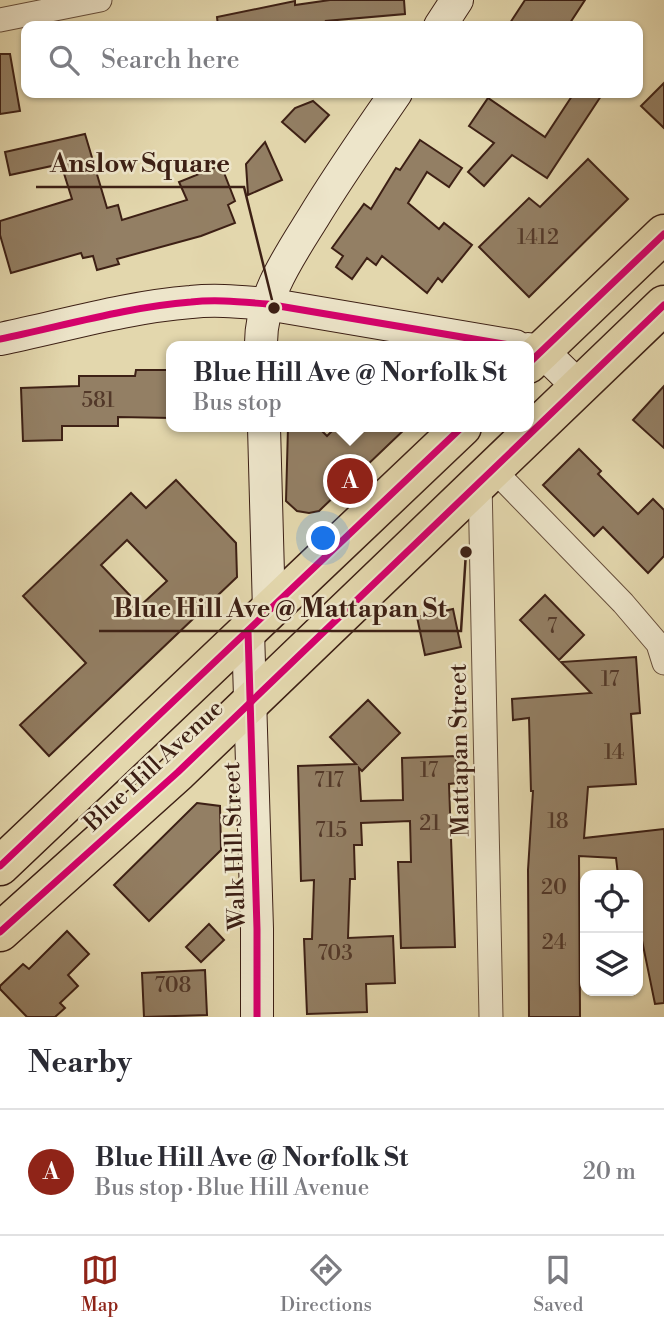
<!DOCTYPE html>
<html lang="en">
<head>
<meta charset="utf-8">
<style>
	body { margin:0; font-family:"Libre Bodoni",serif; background:#f2f2f3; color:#2b2b33 }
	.controls { position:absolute; right:21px; bottom:21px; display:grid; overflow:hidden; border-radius:14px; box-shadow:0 2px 5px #0004 }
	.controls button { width:63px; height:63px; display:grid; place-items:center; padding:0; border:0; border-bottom:2px solid #e1e1e2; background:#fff; color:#2b2b33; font:35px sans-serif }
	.you { position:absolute; left:324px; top:539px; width:24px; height:24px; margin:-18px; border:5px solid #fff; border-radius:50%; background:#1a73e8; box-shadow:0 0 0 10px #1a73e833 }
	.badge { display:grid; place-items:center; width:46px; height:46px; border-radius:50%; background:#8f2418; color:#fff; font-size:23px; font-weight:700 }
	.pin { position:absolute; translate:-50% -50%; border:4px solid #fff; box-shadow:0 2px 7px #0006 }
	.popup { position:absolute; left:166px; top:341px; width:368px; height:91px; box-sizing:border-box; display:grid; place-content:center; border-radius:14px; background:#fff; filter:drop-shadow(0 2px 5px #0005); font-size:23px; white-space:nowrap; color:#7c7c81 }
	.popup b { font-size:26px; color:#2b2b33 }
	.popup::after { content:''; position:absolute; left:50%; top:100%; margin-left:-14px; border:14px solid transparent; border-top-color:#fff }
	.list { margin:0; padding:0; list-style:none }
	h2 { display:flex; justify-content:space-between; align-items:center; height:91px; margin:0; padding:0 28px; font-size:30px }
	h2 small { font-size:23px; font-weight:400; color:#7c7c81 }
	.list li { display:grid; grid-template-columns:46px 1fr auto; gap:21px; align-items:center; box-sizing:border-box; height:126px; padding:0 28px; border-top:2px solid #e1e1e2 }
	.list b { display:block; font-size:26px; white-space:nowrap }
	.list p { margin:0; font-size:23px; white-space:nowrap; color:#7c7c81 }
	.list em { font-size:23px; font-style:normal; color:#7c7c81 }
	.icon { flex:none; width:38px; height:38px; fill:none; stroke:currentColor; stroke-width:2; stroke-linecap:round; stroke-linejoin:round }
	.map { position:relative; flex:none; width:664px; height:1017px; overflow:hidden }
	.search { position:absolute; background:#fff; box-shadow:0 2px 5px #0004; left:21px; right:21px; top:21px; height:77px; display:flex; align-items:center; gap:18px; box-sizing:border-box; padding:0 24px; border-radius:14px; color:#7c7c81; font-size:26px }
	.sheet { height:217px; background:#fff }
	nav { display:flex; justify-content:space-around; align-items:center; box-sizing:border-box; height:98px; border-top:2px solid #e1e1e2; background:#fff; font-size:19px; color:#7c7c81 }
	nav a { display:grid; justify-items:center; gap:4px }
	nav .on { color:#8f2418 }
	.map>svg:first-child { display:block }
</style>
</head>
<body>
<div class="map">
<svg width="664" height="1017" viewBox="0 0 664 1017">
	<rect width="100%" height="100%" fill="#e3d7ad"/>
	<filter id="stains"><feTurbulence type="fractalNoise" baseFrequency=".00286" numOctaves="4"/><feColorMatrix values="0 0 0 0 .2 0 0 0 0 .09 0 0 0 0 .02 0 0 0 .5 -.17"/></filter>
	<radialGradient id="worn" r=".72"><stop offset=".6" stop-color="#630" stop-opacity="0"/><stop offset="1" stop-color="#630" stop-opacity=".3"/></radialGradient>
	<g fill="#937f64" stroke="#3d2015" stroke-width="2" fill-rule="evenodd">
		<polygon points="330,0 404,0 405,14 326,21 327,24 316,26 218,26 217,17 295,1 295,5"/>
		<polygon points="525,0 585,0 568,26 508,26"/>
		<polygon points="0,54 10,54 20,111 0,114"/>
		<polygon points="664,83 664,128 641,106"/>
		<polygon points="574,93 603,93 547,178 512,155 484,186 468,172 494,143 469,126 488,98 545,137"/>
		<polygon points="313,101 329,115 305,142 282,122 295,108"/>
		<polygon points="85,134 107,208 118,205 122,220 187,200 179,182 221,165 235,201 228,205 235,223 201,236 117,259 119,264 97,270 93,256 83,258 81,253 11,273 0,235 0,221 72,199 61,164 10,175 5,152"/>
		<polygon points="420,140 462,168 449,187 427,172 408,203 439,229 444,223 472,245 442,282 438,278 427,293 382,256 376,265 367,258 352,279 336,267 343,256 332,248 364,204 371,209 396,168 400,170"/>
		<polygon points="265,142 282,180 248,195 246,164"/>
		<polygon points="588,159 628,199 529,297 479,247 529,198 540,207"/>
		<polygon points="136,370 172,370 172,418 118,417 118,426 62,426 62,440 23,441 21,388 79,386 79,376 135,376"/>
		<polygon points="664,386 664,448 633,420"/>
		<polygon points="288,427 318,427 327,436 336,427 407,427 319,511 309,513 297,511 286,501"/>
		<polygon points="579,449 601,471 598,474 638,514 653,499 664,510 664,556 648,573 603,527 594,536 543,485"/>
		<path d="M 176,480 L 236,543 L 237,577 L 49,756 L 20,725 L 86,663 L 23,596 L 131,493 L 146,508 ZM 127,540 L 167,581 L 140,606 L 101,565 Z"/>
		<polygon points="545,595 584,635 559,660 520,620"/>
		<polygon points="453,609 461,647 425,655 417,617"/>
		<polygon points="636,657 640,713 631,714 636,784 588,787 584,838 664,829 664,1003 655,1004 638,921 638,875 618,875 616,858 579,856 580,1017 529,1017 528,870 533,791 531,791 529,718 513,720 512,699 591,693 561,662"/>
		<polygon points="368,700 400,733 362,771 359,768 361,801 403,800 402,758 456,756 457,783 449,784 455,947 401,948 398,862 411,862 410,821 361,823 362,845 354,845 355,879 350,879 348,938 393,936 395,983 366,984 367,1012 307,1014 304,939 312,939 314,880 301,881 298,766 356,764 330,737"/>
		<polygon points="197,803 220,806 221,850 149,921 114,885"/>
		<polygon points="209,924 224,940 201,962 186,947"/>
		<polygon points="67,931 89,954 68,975 78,986 60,1003 65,1008 55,1017 27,1017 0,989 0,986 23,964 29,969"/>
		<polygon points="205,970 207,1015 144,1017 142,973"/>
	</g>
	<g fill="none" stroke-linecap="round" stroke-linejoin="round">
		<g stroke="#664e3b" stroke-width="25">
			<g id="street">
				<polyline points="0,20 100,0"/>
				<polyline points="493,469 623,603 658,644 664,663"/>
				<polyline points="480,481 491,1017"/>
			</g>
		</g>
		<g stroke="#3d2015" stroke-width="34">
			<g id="secondary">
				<polyline points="440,26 457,0"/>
				<path d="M 0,339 C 63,326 127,307 191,302 C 217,299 242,302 267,304 L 515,346"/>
				<path d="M 261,346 C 260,298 288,258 313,218 C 339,175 368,134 396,93"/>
				<polyline points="528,349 542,351 579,387"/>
				<polyline points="264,427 269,611"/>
				<polyline points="248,631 257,929 257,1017"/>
			</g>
		</g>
		<g stroke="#3d2015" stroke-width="41">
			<g id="highway">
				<polyline points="528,364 664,234"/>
				<polyline points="0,866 462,427"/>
				<polyline points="0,932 178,772 664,305"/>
			</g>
		</g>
		<use href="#street" stroke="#ede5ca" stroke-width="23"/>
		<use href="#secondary" stroke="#ede5ca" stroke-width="32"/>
		<use href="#highway" stroke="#e3d7ad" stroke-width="38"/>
		<g stroke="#ede5ca" stroke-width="11">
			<g id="cycleway">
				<path d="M 0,339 C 63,326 127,307 191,302 C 217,299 242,302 267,304 L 515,346"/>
				<polyline points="528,364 664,234"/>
				<polyline points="248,631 257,929 257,1017"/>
				<polyline points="0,866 462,427"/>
				<polyline points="0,932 178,772 664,305"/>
			</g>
		</g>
		<use href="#cycleway" stroke="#d6006c" stroke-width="7"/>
	</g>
	<g text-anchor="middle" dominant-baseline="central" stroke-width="5" stroke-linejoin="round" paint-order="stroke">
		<g font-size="21" fill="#523829">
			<text x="538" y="238">1412</text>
			<text x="98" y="401">581</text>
			<text x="552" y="627">7</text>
			<text x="610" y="680">17</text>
			<text x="614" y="753">14</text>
			<text x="429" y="771">17</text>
			<text x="329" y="781">717</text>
			<text x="558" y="822">18</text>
			<text x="430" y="824">21</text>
			<text x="331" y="831">715</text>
			<text x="554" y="888">20</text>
			<text x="554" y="943">24</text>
			<text x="335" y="954">703</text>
			<text x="173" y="986">708</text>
		</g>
		<g font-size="24" fill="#3d2015" stroke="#ede5ca">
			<text transform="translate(460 750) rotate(-91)">Mattapan Street</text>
			<text transform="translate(154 766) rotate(-43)">Blue Hill Avenue</text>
			<text transform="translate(235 846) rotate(-92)">Walk Hill Street</text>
		</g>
	</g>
	<path fill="none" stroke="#3d2015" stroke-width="2.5" d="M274 308L244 187H36M466 552L461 631H99"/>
	<g fill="#3d2015" stroke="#ede5ca" stroke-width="2.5">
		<circle cx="274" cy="308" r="7"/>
		<circle cx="466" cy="552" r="7"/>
	</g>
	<g font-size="26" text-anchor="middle" font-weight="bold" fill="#3d2015" stroke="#ede5ca" stroke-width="5" stroke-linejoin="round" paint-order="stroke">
		<text x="140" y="172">Anslow Square</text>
		<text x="280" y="617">Blue Hill Ave @ Mattapan St</text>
	</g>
	<rect width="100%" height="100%" filter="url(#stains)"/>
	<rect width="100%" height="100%" fill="url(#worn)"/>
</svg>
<div class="controls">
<button><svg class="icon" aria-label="locate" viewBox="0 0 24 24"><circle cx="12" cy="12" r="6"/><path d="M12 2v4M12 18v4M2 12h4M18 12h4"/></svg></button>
<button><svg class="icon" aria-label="layers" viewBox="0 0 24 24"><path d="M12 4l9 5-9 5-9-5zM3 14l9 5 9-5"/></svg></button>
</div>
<div class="you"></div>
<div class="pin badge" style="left:350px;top:481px">A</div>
<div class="popup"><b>Blue Hill Ave @ Norfolk St</b>Bus stop</div>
<div class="search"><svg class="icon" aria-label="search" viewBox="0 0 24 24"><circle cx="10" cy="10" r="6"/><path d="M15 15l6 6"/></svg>Search here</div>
</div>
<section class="sheet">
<h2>Nearby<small></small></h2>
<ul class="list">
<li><span class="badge">A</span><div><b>Blue Hill Ave @ Norfolk St</b><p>Bus stop · Blue Hill Avenue</p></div><em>20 m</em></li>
</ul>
</section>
<nav>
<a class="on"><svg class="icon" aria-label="map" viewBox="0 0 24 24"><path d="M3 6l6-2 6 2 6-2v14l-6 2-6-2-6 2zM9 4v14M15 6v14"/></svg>Map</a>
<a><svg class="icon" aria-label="directions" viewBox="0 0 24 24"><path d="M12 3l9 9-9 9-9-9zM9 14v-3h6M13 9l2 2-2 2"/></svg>Directions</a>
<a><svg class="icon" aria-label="saved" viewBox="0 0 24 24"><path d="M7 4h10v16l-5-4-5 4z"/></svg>Saved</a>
</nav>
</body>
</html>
